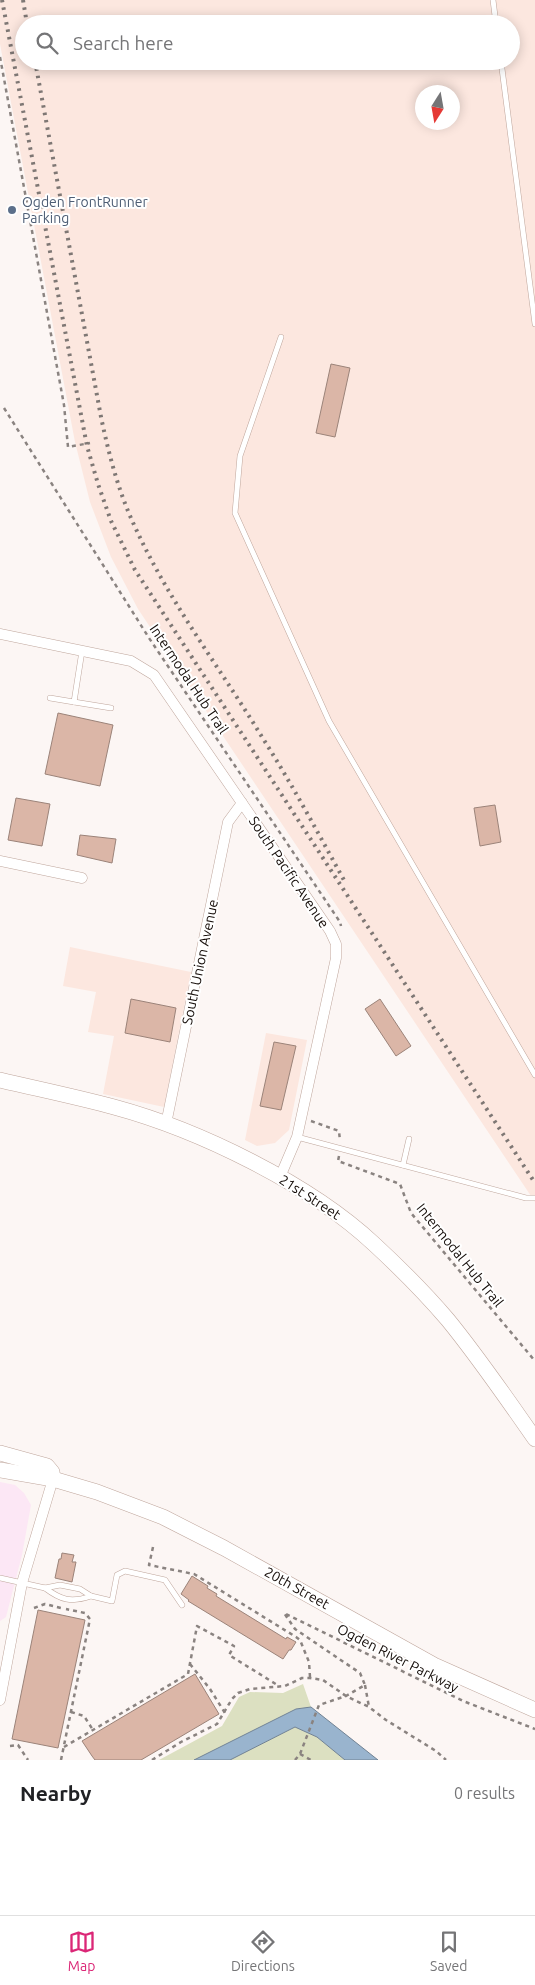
<!DOCTYPE html>
<html lang="en">
<head>
<meta charset="utf-8">
<style>
	body { margin:0; font-family:Ubuntu,sans-serif; background:#f2f2f2; color:#202124 }
	.compass { position:absolute; left:415px; top:85px; width:45px; height:45px; border-radius:50%; background:#fff; box-shadow:0 2px 12px #0003; rotate:191deg }
	.list { margin:0; padding:0; list-style:none }
	h2 { display:flex; justify-content:space-between; align-items:center; height:65px; margin:0; padding:0 20px; font-size:21px }
	h2 small { font-size:16px; font-weight:400; color:#757577 }
	.icon { flex:none; width:28px; height:28px; fill:none; stroke:currentColor; stroke-width:2; stroke-linecap:round; stroke-linejoin:round }
	.map { position:relative; flex:none; width:535px; height:1760px; overflow:hidden }
	.search { position:absolute; background:#fff; box-shadow:0 2px 12px #0003; left:15px; right:15px; top:15px; height:55px; display:flex; align-items:center; gap:12px; box-sizing:border-box; padding:0 18px; border-radius:28px; color:#757577; font-size:19px }
	.sheet { height:155px; background:#fff }
	nav { display:flex; justify-content:space-around; align-items:center; box-sizing:border-box; height:70px; border-top:1px solid #e0e0e0; background:#fff; font-size:14px; color:#757577 }
	nav a { display:grid; justify-items:center; gap:2px }
	nav .on { color:#db2777 }
	.map>svg:first-child { display:block }
</style>
</head>
<body>
<div class="map">
<svg width="535" height="1760" viewBox="0 0 535 1760">
	<rect width="100%" height="100%" fill="#fcf6f4"/>
	<polygon fill="#fce7f5" points="0,1482 15,1485 24,1493 31,1505 22,1555 6,1617 0,1621"/>
	<g fill="#fce7df" fill-rule="evenodd">
		<path d="M 0,0 L 535,0 L 535,1202 L 138,609 L 111,557 L 90,502 L 75,442 L 0,44 ZM 24,24 L 511,24 L 511,61 L 24,61 ZM 422,92 L 452,92 L 452,122 L 422,122 Z"/>
		<polygon points="70,947 191,972 164,1107 103,1094 114,1036 88,1032 96,992 63,986"/>
		<polygon points="266,1033 307,1040 289,1130 275,1143 257,1146 245,1140"/>
	</g>
	<g fill="#dce0c1">
		<polygon points="303,1684 311,1707 296,1709 194,1760 159,1760 222,1726 239,1697 250,1692 283,1693"/>
		<polygon points="295,1727 317,1737 345,1760 230,1760"/>
	</g>
	<polygon fill="#99b4ce" stroke="#718293" points="311,1707 378,1760 345,1760 317,1737 295,1727 230,1760 194,1760 296,1709"/>
	<g fill="#dbb6a7" stroke="#9b8379">
		<polygon points="331,364 350,368 335,437 316,433"/>
		<polygon points="58,713 113,725 100,786 45,774"/>
		<polygon points="16,798 50,804 42,846 8,840"/>
		<polygon points="495,805 501,842 480,846 474,808"/>
		<polygon points="80,835 116,839 112,863 77,855"/>
		<polygon points="131,999 176,1008 170,1042 125,1033"/>
		<polygon points="380,999 411,1046 396,1056 365,1009"/>
		<polygon points="274,1042 296,1046 281,1110 260,1106"/>
		<polygon points="62,1553 74,1555 72,1562 76,1562 72,1582 55,1578 59,1559 61,1559"/>
		<polygon points="192,1576 208,1586 207,1588 217,1594 216,1596 286,1639 287,1637 296,1642 291,1650 289,1650 283,1659 188,1601 189,1600 181,1594"/>
		<polygon points="38,1610 85,1620 58,1748 12,1739"/>
		<polygon points="195,1674 219,1714 141,1760 95,1760 92,1756 82,1741"/>
	</g>
	<g fill="none" stroke-linecap="round" stroke-linejoin="round">
		<g stroke="#bfa69c" stroke-width="6">
			<g id="lane">
				<polyline points="493,0 496,24"/>
				<polyline points="501,61 535,324"/>
				<polyline points="281,337 240,456 235,513 329,721 535,1075"/>
				<polyline points="82,651 74,702 111,708"/>
				<polyline points="50,698 74,702"/>
				<polyline points="297,1137 526,1198 535,1198"/>
				<polyline points="403,1165 409,1139"/>
				<polyline points="0,1578 45,1588 60,1585 80,1589 91,1596 112,1601 117,1575 125,1571 165,1580 182,1605"/>
				<path d="M 45,1588 C 61,1600 71,1603 91,1596"/>
			</g>
		</g>
		<g stroke="#bfa69c" stroke-width="11">
			<g id="street">
				<polyline points="0,634 131,661 154,675 330,931 336,944 336,958 297,1137 280,1177"/>
				<polyline points="0,861 82,878"/>
				<polyline points="166,1124 228,822 242,803"/>
				<polyline points="0,1700 22,1583 53,1479"/>
			</g>
		</g>
		<g stroke="#bfa69c" stroke-width="16">
			<g id="secondary">
				<path d="M 0,1080 C 38,1089 77,1097 114,1107 C 199,1130 310,1184 374,1244 C 400,1268 425,1293 448,1320 C 479,1358 507,1399 535,1439"/>
				<polyline points="0,1453 47,1466 52,1472 53,1479"/>
				<polyline points="0,1470 53,1479 97,1492 163,1517 224,1548 434,1665 535,1710"/>
			</g>
		</g>
		<g stroke="#8a8380" stroke-width="2.5" stroke-dasharray="4 4" stroke-linecap="butt">
			<polyline points="0,57 64,405 68,447 90,443"/>
			<polyline points="4,408 149,638 340,922 341,926"/>
			<polyline points="311,1121 339,1131 340,1141"/>
			<polyline points="339,1156 338,1161 400,1184 411,1213 535,1361"/>
			<polyline points="153,1547 149,1565 194,1574 296,1637 300,1640 309,1662 310,1677"/>
			<polyline points="34,1608 45,1604 61,1608"/>
			<polyline points="190,1664 210,1689 225,1713"/>
			<polyline points="365,1685 369,1707"/>
			<polyline points="71,1712 84,1716 93,1730"/>
			<polyline points="10,1746 18,1745 28,1760"/>
			<polyline points="64,1747 188,1674 197,1626 234,1646 229,1655 279,1686"/>
			<polyline points="300,1754 311,1760"/>
			<polyline points="61,1760 90,1619 85,1613 66,1609"/>
			<polyline points="152,1760 181,1742 217,1724 232,1699 238,1693 250,1689 285,1686 302,1678 310,1678 323,1680 346,1696 369,1707 386,1720 436,1751 446,1760"/>
			<polyline points="295,1760 300,1754 319,1705 346,1696 365,1685 360,1673 295,1629 284,1613 463,1701 535,1729"/>
		</g>
		<use href="#lane" stroke="#fff" stroke-width="5"/>
		<use href="#street" stroke="#fff" stroke-width="10"/>
		<use href="#secondary" stroke="#fff" stroke-width="15"/>
		<g stroke="#7e7774" stroke-width="4" stroke-dasharray="2.5 5" stroke-linecap="butt">
			<polyline points="2,0 87,446 98,484 111,521 135,570 535,1183"/>
			<polyline points="23,0 27,24"/>
			<path d="M 35,61 L 101,417 C 109,455 119,494 136,529 C 170,603 220,668 262,737 C 292,784 318,833 345,882"/>
		</g>
	</g>
	<circle fill="#5c6f8a" stroke="#fff" stroke-width="2" cx="12" cy="210" r="5"/>
	<g text-anchor="middle" dominant-baseline="central" stroke-width="4" stroke-linejoin="round" paint-order="stroke">
		<g font-size="14" fill="#4e5e75" stroke="#fff" text-anchor="start">
			<text x="22" y="202">Ogden FrontRunner<tspan x="22" dy="16">Parking</tspan></text>
		</g>
		<g font-size="14" fill="#140c08" stroke="#fff">
			<text transform="translate(189 679) rotate(56)">Intermodal Hub Trail</text>
			<text transform="translate(289 872) rotate(56)">South Pacific Avenue</text>
			<text transform="translate(200 962) rotate(-78)">South Union Avenue</text>
			<text transform="translate(310 1197) rotate(33)">21st Street</text>
			<text transform="translate(460 1255) rotate(51)">Intermodal Hub Trail</text>
			<text transform="translate(297 1588) rotate(29)">20th Street</text>
			<text transform="translate(398 1658) rotate(27)">Ogden River Parkway</text>
		</g>
	</g>
</svg>
<svg class="compass" viewBox="-18 -18 36 36"><path d="M0-13l5 13h-10z" fill="#e53935"/><path d="M0 13l5-13h-10z" fill="#757577"/></svg>
<div class="search"><svg class="icon" aria-label="search" viewBox="0 0 24 24"><circle cx="10" cy="10" r="6"/><path d="M15 15l6 6"/></svg>Search here</div>
</div>
<section class="sheet">
<h2>Nearby<small>0 results</small></h2>
<ul class="list">
</ul>
</section>
<nav>
<a class="on"><svg class="icon" aria-label="map" viewBox="0 0 24 24"><path d="M3 6l6-2 6 2 6-2v14l-6 2-6-2-6 2zM9 4v14M15 6v14"/></svg>Map</a>
<a><svg class="icon" aria-label="directions" viewBox="0 0 24 24"><path d="M12 3l9 9-9 9-9-9zM9 14v-3h6M13 9l2 2-2 2"/></svg>Directions</a>
<a><svg class="icon" aria-label="saved" viewBox="0 0 24 24"><path d="M7 4h10v16l-5-4-5 4z"/></svg>Saved</a>
</nav>
</body>
</html>
